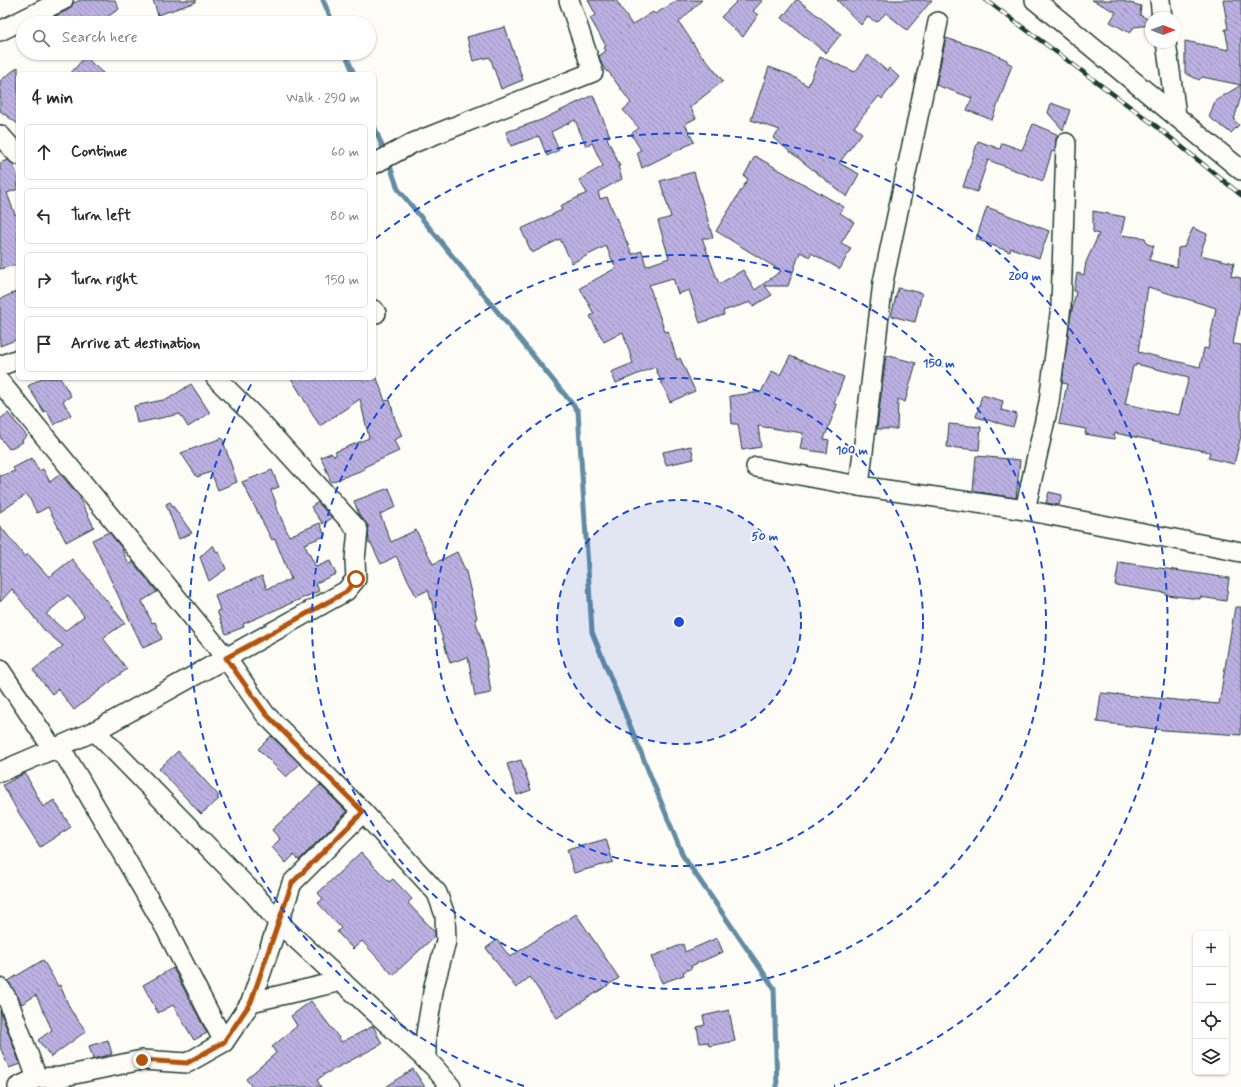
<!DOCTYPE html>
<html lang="en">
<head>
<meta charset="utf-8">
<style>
	body { margin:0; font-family:Mynerve,sans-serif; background:#f2f2f3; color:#2b2b33 }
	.controls { position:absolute; right:12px; bottom:12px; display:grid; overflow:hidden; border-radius:6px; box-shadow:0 1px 3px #0004 }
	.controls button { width:36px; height:36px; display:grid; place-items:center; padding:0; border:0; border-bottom:1px solid #e1e1e2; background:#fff; color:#2b2b33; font:20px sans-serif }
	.compass { position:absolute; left:1145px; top:12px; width:36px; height:36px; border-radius:50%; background:#fff; box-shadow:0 1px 3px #0004; rotate:90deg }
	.stop { position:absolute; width:12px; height:12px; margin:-9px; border:3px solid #b45309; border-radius:50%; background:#fff }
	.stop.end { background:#b45309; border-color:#fff; box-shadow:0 1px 4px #0008 }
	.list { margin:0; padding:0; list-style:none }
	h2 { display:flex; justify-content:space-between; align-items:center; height:52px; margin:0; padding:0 16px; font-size:17px }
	h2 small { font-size:13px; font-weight:400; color:#7c7c81 }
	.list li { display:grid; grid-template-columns:26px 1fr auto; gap:12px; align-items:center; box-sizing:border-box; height:56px; margin:0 8px 8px; padding:0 8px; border:1px solid #e1e1e2; border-radius:6px }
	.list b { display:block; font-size:15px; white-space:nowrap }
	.list em { font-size:13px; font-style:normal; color:#7c7c81 }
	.icon { flex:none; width:22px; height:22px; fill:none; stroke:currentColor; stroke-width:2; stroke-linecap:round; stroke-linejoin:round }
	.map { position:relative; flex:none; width:1241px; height:1087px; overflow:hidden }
	.search { position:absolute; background:#fff; box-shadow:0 1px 3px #0004; left:16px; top:16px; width:360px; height:44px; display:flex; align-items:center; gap:10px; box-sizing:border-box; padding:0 14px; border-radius:22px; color:#7c7c81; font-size:15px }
	.panel { position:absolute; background:#fff; box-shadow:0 1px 3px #0004; left:16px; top:72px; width:360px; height:308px; border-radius:6px }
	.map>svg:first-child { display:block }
</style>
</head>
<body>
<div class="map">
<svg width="1241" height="1087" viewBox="0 0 1241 1087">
	<defs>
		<pattern id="building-back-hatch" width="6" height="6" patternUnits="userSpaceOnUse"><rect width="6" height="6" fill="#bdb1e3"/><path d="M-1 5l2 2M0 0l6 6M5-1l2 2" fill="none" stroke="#9991b9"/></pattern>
	</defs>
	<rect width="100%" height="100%" fill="#fdfcf7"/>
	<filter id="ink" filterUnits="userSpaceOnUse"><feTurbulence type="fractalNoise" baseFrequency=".025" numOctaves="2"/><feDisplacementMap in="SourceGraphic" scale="8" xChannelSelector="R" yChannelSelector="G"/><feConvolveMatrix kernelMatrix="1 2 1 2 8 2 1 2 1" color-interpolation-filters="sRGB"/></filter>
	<g filter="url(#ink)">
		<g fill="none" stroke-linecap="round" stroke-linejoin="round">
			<g stroke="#638ca2" stroke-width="5">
				<polyline points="323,0 333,23"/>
				<polyline points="345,53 354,74"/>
				<polyline points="374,126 382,146"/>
				<polyline points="390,166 398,189 578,411 592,632 683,856 774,988 777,1087"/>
			</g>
		</g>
		<g fill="url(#building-back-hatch)" stroke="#1f3d34" fill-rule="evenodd">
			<polygon points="81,0 115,0 119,9 98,23 41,23 68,10 73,3"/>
			<polygon points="153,0 196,0 196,2 158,15"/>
			<polygon points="588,0 616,0 632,25 653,12 655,14 678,0 702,0 679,22 702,57 703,56 723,81 690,107 696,118 685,124 694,142 642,168 637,152 641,150 631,134 639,128 623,110 631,103 608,71 607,72 602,65 599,56 606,51 604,48 606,46 590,18 596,15"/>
			<polygon points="738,0 763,0 753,11 758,15 743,37 721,17"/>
			<polygon points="796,0 798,0 841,34 826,53 782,18"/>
			<polygon points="837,0 932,0 907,30 886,13 877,22 867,17 861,25"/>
			<polygon points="1092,0 1119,0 1141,6 1140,15 1151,21 1151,25 1134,27 1130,33 1110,22 1116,12"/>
			<polygon points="1223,0 1241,0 1241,85 1202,77 1199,80 1185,73 1185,41 1229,50 1225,29 1228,29"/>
			<polygon points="505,27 523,80 501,89 490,57 473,61 467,37"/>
			<polygon points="946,38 990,52 1007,60 1007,62 1012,65 992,120 967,110 972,98 936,85"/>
			<polygon points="868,55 887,71 889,68 899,77 882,99 879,96 854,127 862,133 839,163 859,174 847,197 773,138 780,130 751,120 769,67 791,75 808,86 820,57 855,72"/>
			<polygon points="85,57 104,74 70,74"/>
			<polygon points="18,67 18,124 0,111 0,81"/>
			<polygon points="1241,85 1241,96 1234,120 1239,125 1231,133 1209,117 1215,101"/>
			<polygon points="593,95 610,136 607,138 620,166 618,166 622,179 598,192 600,199 607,197 632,254 642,251 646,266 669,258 658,221 671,217 660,181 694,172 713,238 702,238 719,284 743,270 755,290 781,271 716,231 748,179 744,176 755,156 844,207 840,213 854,222 841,243 851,248 840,269 811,253 810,257 800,252 788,286 765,286 772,295 753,306 751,302 723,311 724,315 700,323 689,290 678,294 673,278 649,285 665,332 668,331 677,360 680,358 695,391 670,402 655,367 616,383 611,372 633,363 623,332 604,342 590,316 594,314 580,288 616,268 606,246 572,263 560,239 532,253 521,229 562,210 560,206 587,193 579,180 603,166 592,143 586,146 575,120 551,132 559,150 547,156 539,136 511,146 506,132 541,120"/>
			<polygon points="1051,103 1070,110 1063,130 1048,113"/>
			<polygon points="1033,124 1059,135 1056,138 1055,152 1052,151 1043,181 988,160 977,192 963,187 978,141 1000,149 1002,143 1022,150"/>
			<polygon points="8,160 13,164 18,178 18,189 7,193 15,215 18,214 18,264 0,269 0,163"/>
			<polygon points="987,207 1049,231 1039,258 1011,248 1010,252 976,239"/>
			<path d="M 1093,211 L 1125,217 L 1121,235 L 1145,238 L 1147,244 L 1154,246 L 1149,260 L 1177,267 L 1178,248 L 1184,247 L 1193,228 L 1207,234 L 1200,255 L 1234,263 L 1231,276 L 1241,278 L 1241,299 L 1233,344 L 1241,345 L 1241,436 L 1234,464 L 1208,458 L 1210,452 L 1115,433 L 1114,439 L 1085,434 L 1086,429 L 1059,424 L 1067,384 L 1062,383 L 1070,319 L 1076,292 L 1074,291 L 1077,273 L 1084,275 L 1086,262 L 1099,234 L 1093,232 ZM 1148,287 L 1216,308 L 1208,349 L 1204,348 L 1200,367 L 1138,352 ZM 1136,364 L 1189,377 L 1179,415 L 1125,404 L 1133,366 L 1136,366 Z"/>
			<polygon points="898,288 922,293 915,322 891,316"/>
			<polygon points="18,291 18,339 0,346 0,299"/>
			<polygon points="886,355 916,363 905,402 898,399 897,429 877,429"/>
			<polygon points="790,356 844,377 834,404 837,405 824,439 829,440 827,453 800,449 803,433 758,426 761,447 742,450 738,424 732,424 730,396 761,392 772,371 780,375"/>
			<polygon points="42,378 60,378 71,396 63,401 71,415 54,425 47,411 44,412 28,386"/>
			<polygon points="291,378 377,378 385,401 390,400 395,420 402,436 394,440 399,451 364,467 365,469 331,482 321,457 331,453 334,456 337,454 335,452 369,438 360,399 320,426"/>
			<polygon points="191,384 210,413 188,427 180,414 137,423 134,406 168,399"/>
			<polygon points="982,395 1003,401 1001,410 1017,414 1013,427 976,417"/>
			<polygon points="8,413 27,436 22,440 23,442 9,449 0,437 0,419"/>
			<polygon points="949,424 981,427 979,450 947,447"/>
			<polygon points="222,438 237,482 218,490 211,472 197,477 181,453"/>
			<polygon points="691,446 694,459 666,465 663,452"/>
			<polygon points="976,456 1020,460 1016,498 973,491"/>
			<polygon points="32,458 39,471 43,469 50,482 60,474 81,498 80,499 94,527 66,542 48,507 37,513 27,494 0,512 0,476 15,471 13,468"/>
			<polygon points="272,470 279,487 271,490 276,503 275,504 289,536 320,523 325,536 304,544 316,567 330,561 336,574 316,583 319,591 243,624 244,627 226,634 217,611 220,610 215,595 262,576 267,589 291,579 275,539 272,540 242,482"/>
			<polygon points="389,488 396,507 380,514 391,542 416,530 433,564 457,552 466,572 477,618 475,619 485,652 491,693 475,696 468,657 450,663 428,590 416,596 396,556 381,564 371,543 369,543 368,526 359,514 354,501"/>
			<polygon points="1049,492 1062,495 1059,505 1046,503"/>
			<polygon points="170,502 192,533 179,539 166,504"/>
			<polygon points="318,502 332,518 323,524 311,507"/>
			<path d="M 0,526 L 25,557 L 28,554 L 49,577 L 72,559 L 125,623 L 103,638 L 127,669 L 74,710 L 58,689 L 52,694 L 33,670 L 63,646 L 44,630 L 12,589 L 0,602 ZM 68,595 L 84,616 L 65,631 L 46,614 Z"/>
			<polygon points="109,532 121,547 129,565 133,562 157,592 142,601 152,623 155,622 162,639 143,648 92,540"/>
			<polygon points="213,545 217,553 219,552 226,569 209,581 200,557"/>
			<polygon points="1119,562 1229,578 1226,601 1200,597 1200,599 1166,595 1166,593 1115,585"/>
			<polygon points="1235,607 1241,607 1241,735 1164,730 1097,722 1101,693 1219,704"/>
			<polygon points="271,736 300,764 286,777 258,749"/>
			<polygon points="178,751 219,796 217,797 219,799 201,814 159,769"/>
			<polygon points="521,760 531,790 517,795 507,764"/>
			<polygon points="25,773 43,807 54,800 71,827 40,847 17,810 3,785"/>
			<polygon points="320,785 347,812 299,860 294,855 286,863 272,847 280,839 272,830"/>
			<polygon points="606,839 613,862 574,873 567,850"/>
			<polygon points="361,852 389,882 393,879 412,899 408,903 435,932 435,936 393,975 362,941 353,949 337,932 341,928 318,903 323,899 318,893"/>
			<polygon points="576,914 619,978 557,1018 530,977 516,988 486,948 497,940 510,957"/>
			<polygon points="717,938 723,952 691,966 692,968 683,972 684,975 662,983 651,957 683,944 685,952"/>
			<polygon points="43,960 58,986 60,985 70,1009 86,1031 51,1057 38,1040 52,1030 36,995 22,1004 8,981"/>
			<polygon points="173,968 207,1033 194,1040 173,1005 158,1013 143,985"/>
			<polygon points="311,1001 342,1042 373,1026 382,1044 325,1074 317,1080 321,1087 252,1087 246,1079 276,1053 272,1047 297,1026 291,1016"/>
			<polygon points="0,1010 20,1064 9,1068 0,1047"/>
			<polygon points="729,1010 735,1041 709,1046 708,1042 700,1043 697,1027 705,1025 703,1016"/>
			<polygon points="108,1040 112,1054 93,1059 89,1046"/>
			<polygon points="413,1069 425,1087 385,1087"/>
		</g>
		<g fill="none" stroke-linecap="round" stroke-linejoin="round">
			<g stroke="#1f3d34" stroke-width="22">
				<g id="minor">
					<polyline points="1035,0 1241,170"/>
					<polyline points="1160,0 1162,18"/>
					<polyline points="0,31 63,0"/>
					<polyline points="1166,42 1176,115"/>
					<polyline points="0,135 18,155"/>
					<polyline points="374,164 413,143 593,72 569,0"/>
					<polyline points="374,310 376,313"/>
					<polyline points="0,366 18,359"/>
					<polyline points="0,382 226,658 265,714 363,812 437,893 445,915 446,941 434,986 426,1034 426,1060"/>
					<polyline points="756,467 859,486 1025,510 1241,552"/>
					<polyline points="859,486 883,282 938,22"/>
					<polyline points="1025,510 1049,402 1061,306 1066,143"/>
					<polyline points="0,670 53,749 66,757 80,780 166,929 224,1042"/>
					<polyline points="95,731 255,895 278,922 434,1067 451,1087"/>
					<polyline points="0,772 95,731 346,591 356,579 355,560 358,530 260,422 216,378"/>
					<polyline points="0,988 8,1000 37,1078 18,1087"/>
					<polyline points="251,1002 342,981"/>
					<polyline points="37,1078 60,1077 142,1060 187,1063 224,1042 251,1002 292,883 363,812"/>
				</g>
			</g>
			<use href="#minor" stroke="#fdfcf7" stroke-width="19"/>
			<g stroke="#1f3d34" stroke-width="4.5">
				<polyline id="rail" points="986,0 1156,126 1241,195"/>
			</g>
			<use href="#rail" stroke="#fdfcf7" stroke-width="3" stroke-dasharray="9" stroke-linecap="butt"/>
		</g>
	</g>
	<g fill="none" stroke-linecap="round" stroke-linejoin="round" filter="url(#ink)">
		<polyline stroke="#b45309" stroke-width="5" points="142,1060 187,1063 224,1042 251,1002 292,883 363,812 266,714 226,658 346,592 356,579"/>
	</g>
	<circle cx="679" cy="622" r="122" fill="#1d4ed8" fill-opacity=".12"/>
	<g fill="none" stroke="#1d4ed8" stroke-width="2" stroke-dasharray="7 5">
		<circle cx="679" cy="622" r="122"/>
		<circle cx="679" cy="622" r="244"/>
		<circle cx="679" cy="622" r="367"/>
		<path d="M524 1086A489 489 0 0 1 253 381M375 239A489 489 0 1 1 834 1086"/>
	</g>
	<circle cx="679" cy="622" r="6" fill="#1d4ed8" stroke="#fdfcf7" stroke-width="2"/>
	<g font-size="12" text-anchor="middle" font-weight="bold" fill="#1d4ed8" stroke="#fdfcf7" stroke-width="4" stroke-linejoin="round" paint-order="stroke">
		<text x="1025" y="280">200 m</text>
		<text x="939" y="367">150 m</text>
		<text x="852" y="454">100 m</text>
		<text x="765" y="540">50 m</text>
	</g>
</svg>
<div class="controls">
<button>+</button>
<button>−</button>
<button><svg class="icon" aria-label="locate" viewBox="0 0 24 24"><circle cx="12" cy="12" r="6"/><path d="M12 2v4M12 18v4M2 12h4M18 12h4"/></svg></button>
<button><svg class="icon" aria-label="layers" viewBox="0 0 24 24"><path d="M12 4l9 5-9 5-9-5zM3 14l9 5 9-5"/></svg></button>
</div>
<svg class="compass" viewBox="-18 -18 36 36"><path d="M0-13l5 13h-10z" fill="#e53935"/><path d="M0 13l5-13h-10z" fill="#7c7c81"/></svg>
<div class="stop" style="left:356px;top:579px"></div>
<div class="stop end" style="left:142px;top:1060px"></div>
<div class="search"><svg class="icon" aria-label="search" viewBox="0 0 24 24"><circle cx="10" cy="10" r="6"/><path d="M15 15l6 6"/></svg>Search here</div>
<section class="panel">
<h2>4 min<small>Walk · 290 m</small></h2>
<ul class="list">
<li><svg class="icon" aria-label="ahead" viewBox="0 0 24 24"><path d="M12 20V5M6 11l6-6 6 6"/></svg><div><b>Continue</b></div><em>60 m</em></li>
<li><svg class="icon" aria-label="left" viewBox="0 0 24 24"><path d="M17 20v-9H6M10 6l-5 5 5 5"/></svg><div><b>Turn left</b></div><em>80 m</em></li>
<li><svg class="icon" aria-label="right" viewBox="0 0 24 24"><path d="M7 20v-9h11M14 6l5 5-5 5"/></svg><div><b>Turn right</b></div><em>150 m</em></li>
<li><svg class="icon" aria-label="arrive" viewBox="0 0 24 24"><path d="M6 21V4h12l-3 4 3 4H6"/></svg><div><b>Arrive at destination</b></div></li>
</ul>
</section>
</div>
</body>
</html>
